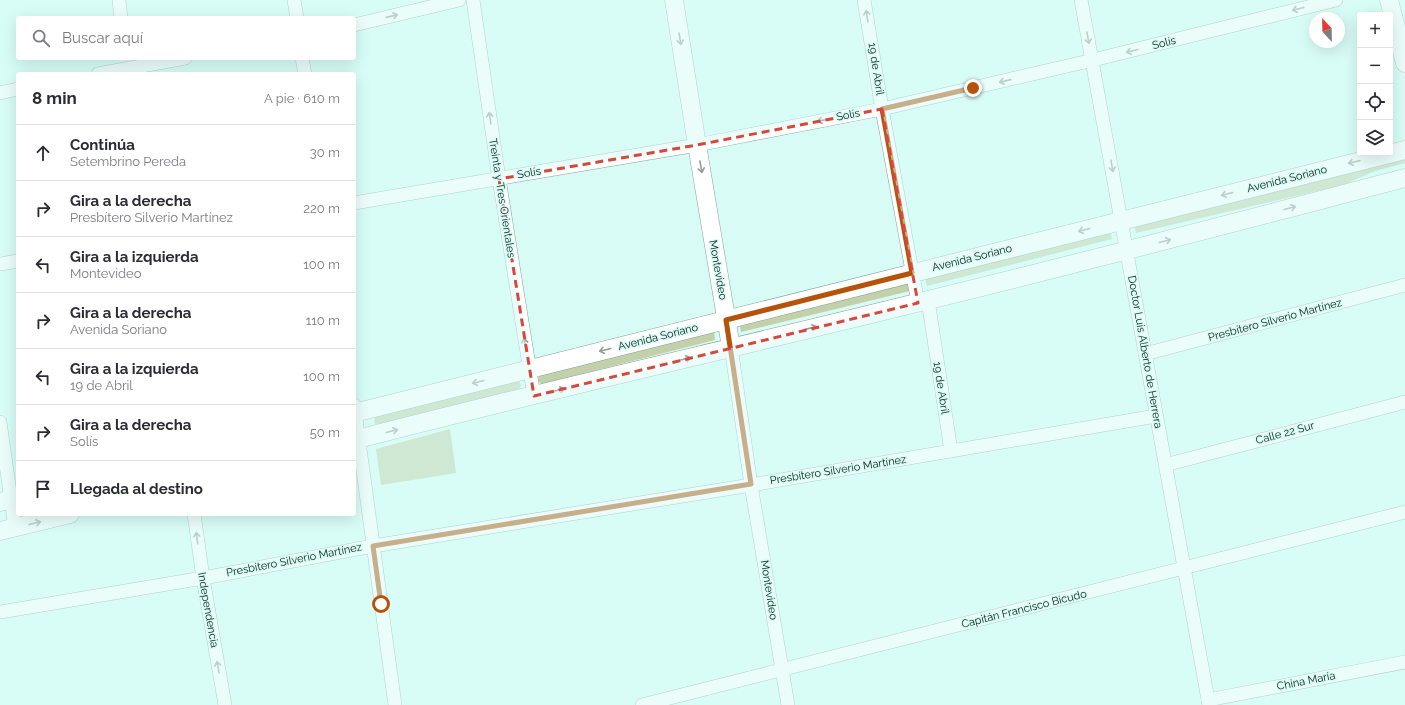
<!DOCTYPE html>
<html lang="es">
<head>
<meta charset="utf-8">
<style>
	body { margin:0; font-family:Raleway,sans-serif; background:#f2f2f3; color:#2b2b33 }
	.controls { position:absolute; right:12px; top:12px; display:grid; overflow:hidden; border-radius:4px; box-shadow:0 4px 16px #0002 }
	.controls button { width:36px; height:36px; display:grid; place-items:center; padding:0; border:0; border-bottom:1px solid #e1e1e2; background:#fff; color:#2b2b33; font:20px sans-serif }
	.compass { position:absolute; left:1309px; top:12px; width:36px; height:36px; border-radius:50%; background:#fff; box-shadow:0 4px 16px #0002; rotate:338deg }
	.stop { position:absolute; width:12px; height:12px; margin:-9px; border:3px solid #b45309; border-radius:50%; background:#fff }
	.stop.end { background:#b45309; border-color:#fff; box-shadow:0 1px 4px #0008 }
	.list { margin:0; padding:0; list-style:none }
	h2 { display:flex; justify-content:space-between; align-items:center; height:52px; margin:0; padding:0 16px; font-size:17px }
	h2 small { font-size:13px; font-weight:400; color:#7c7c81 }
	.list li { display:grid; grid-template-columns:26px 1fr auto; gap:12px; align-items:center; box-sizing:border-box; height:56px; padding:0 16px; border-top:1px solid #e1e1e2 }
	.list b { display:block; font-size:15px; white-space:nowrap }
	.list p { margin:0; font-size:13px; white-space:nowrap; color:#7c7c81 }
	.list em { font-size:13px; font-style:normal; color:#7c7c81 }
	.icon { flex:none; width:22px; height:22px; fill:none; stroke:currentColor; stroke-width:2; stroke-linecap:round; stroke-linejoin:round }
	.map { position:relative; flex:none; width:1405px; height:705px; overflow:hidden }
	.search { position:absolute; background:#fff; box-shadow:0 4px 16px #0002; left:16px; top:16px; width:340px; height:44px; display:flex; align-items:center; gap:10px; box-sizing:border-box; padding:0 14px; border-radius:4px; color:#7c7c81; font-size:15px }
	.panel { position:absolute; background:#fff; box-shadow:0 4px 16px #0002; left:16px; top:72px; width:340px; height:444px; border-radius:4px }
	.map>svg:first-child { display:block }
</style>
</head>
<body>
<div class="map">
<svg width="1405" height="705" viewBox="0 0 1405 705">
	<rect width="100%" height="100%" fill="#d8fcf5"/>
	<g fill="#c3d0a9">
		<polygon points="1405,158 1405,163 1375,171 1343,185 1136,233 1134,223"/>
		<polygon points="1110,229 1112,239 927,286 924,275"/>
		<polygon points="907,280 910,291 741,332 739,321"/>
		<polygon points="714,331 715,340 542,384 540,383 538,380 539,376 540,375"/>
		<polygon points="519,381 521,385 519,390 380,425 375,424 374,421 375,417"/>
		<polygon points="450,429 456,473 381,485 376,449"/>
	</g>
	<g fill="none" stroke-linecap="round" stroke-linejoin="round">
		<g stroke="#81a39d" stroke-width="14">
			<g id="street">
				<polyline points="119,0 121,18"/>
				<polyline points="294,0 297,18"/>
				<polyline points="473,0 499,179 534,396"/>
				<polyline points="864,0 882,109 918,303"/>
				<polyline points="1081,0 1209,705"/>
				<polyline points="354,25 459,0"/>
				<polyline points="302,58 305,74"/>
				<polyline points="98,74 185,58"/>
				<polyline points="0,93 18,89"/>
				<polyline points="354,203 697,145 882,109 1093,60 1336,0"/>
				<polyline points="0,264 18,261"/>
				<polyline points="928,300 951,451"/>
				<polyline points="731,347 751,485 788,705"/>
				<polyline points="1145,354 1405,285"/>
				<polyline points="354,405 395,705"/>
				<polyline points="0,422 15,528"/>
				<polyline points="1165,465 1405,402"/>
				<polyline points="194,514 203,578 225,705"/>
				<polyline points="0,612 203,578 373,546 751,485 1156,416"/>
				<polyline points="1208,700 1405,662"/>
				<polyline points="642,705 1405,512"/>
			</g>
		</g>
		<g stroke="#81a39d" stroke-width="19">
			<g id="secondary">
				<polyline points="674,0 697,145 731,347"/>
				<polyline points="1389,0 1405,63"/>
				<polyline points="354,413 1405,150"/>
				<path d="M 354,440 C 542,391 731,349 920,302 C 1082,263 1244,220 1405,178"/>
				<polyline points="0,502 18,498"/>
				<polyline points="0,531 70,514"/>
			</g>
		</g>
		<use href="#street" stroke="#fff" stroke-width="13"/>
		<use href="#secondary" stroke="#fff" stroke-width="18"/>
	</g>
	<defs><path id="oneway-shaft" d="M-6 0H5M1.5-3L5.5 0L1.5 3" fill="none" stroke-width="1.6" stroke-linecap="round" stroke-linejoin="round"/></defs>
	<g stroke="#959b9a">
		<use href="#oneway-shaft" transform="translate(1298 9) rotate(166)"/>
		<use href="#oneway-shaft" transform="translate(392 16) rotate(-13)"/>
		<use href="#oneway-shaft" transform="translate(867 16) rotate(-99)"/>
		<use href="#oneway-shaft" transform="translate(1088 38) rotate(79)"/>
		<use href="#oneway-shaft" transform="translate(680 39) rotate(81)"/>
		<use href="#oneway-shaft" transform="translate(1132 51) rotate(166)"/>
		<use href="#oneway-shaft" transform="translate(1005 81) rotate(167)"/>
		<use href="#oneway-shaft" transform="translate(490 118) rotate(-98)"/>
		<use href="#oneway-shaft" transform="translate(823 120) rotate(169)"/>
		<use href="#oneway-shaft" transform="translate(1354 162) rotate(166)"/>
		<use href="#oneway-shaft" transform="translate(1112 166) rotate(80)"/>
		<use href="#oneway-shaft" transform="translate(701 167) rotate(80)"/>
		<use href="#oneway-shaft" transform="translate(1227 194) rotate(166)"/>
		<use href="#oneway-shaft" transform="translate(1290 208) rotate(-15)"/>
		<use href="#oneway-shaft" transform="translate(1084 230) rotate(166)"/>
		<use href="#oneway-shaft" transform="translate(1165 241) rotate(-15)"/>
		<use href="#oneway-shaft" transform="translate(811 328) rotate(-13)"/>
		<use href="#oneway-shaft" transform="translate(525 344) rotate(-99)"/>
		<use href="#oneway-shaft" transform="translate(605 350) rotate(166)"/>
		<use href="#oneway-shaft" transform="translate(685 359) rotate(-14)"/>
		<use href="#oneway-shaft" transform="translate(478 382) rotate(166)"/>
		<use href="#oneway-shaft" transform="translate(559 390) rotate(-14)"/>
		<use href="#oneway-shaft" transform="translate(392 431) rotate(-14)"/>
		<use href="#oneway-shaft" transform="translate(35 523) rotate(-14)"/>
		<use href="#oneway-shaft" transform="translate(197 538) rotate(-98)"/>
		<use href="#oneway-shaft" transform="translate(218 667) rotate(-100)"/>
	</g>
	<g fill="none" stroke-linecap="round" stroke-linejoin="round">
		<polyline stroke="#b45309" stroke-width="5" points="381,604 373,546 751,484 726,320 912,273 882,109 973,88"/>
	</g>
	<path d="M0 0H1405V705H0ZM 882,109 L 918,303 L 534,396 L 499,179 L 697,145 Z" fill="#d8fcf5" fill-opacity=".55" fill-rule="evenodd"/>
	<path fill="none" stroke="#d6483a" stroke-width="3" stroke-dasharray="8 5" stroke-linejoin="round" d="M 882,109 L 918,303 L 534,396 L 499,179 L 697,145 Z"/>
	<g text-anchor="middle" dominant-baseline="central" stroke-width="3" stroke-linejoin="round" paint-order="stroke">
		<g font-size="11" fill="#13211f" stroke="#d8fcf5">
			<text transform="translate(1164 43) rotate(-14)">Solís</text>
			<text transform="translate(876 69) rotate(81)">19 de Abril</text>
			<text transform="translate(848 115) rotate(-11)">Solís</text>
			<text transform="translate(529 173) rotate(-10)">Solís</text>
			<text transform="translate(1287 179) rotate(-14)">Avenida Soriano</text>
			<text transform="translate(502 198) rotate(81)">Treinta y Tres Orientales</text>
			<text transform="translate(972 258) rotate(-14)">Avenida Soriano</text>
			<text transform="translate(718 270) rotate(80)">Montevideo</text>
			<text transform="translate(1275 320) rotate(-15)">Presbítero Silverio Martínez</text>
			<text transform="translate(658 337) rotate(-14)">Avenida Soriano</text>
			<text transform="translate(1145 352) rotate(80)">Doctor Luis Alberto de Herrera</text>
			<text transform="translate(941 388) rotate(81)">19 de Abril</text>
			<text transform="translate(1285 433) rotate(-15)">Calle 22 Sur</text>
			<text transform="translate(838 470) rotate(-9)">Presbítero Silverio Martínez</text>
			<text transform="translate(294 560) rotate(-11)">Presbítero Silverio Martínez</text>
			<text transform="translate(769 590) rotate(81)">Montevideo</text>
			<text transform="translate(1024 609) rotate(-14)">Capitán Francisco Bicudo</text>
			<text transform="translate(208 610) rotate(80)">Independencia</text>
			<text transform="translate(1306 681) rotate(-11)">China María</text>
		</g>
	</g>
</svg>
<div class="controls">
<button>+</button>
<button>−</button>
<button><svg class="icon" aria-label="locate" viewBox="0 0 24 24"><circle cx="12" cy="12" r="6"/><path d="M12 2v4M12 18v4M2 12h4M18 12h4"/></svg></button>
<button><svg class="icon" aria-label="layers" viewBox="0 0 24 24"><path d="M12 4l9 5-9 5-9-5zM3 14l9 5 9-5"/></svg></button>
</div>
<svg class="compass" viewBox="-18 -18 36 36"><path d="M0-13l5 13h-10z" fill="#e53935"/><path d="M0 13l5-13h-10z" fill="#7c7c81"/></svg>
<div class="stop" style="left:381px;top:604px"></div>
<div class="stop end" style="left:973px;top:88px"></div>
<div class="search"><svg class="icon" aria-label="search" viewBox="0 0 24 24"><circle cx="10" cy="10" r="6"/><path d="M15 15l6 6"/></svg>Buscar aquí</div>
<section class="panel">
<h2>8 min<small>A pie · 610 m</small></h2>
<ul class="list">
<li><svg class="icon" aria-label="ahead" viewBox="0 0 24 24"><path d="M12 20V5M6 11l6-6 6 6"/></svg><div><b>Continúa</b><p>Setembrino Pereda</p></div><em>30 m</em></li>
<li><svg class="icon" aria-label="right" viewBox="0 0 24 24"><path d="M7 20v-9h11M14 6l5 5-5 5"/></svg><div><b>Gira a la derecha</b><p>Presbítero Silverio Martínez</p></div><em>220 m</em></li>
<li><svg class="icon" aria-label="left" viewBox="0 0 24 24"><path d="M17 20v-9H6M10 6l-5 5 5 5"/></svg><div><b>Gira a la izquierda</b><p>Montevideo</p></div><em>100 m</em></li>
<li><svg class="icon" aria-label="right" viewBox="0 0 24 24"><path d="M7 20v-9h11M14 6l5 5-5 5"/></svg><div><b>Gira a la derecha</b><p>Avenida Soriano</p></div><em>110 m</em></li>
<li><svg class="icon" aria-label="left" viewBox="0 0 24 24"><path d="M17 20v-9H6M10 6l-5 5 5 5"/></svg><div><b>Gira a la izquierda</b><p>19 de Abril</p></div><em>100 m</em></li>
<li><svg class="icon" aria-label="right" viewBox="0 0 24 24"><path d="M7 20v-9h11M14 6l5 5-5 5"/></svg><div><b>Gira a la derecha</b><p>Solís</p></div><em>50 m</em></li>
<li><svg class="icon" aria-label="arrive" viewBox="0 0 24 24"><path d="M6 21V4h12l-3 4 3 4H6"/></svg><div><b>Llegada al destino</b></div></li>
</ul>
</section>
</div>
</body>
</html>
